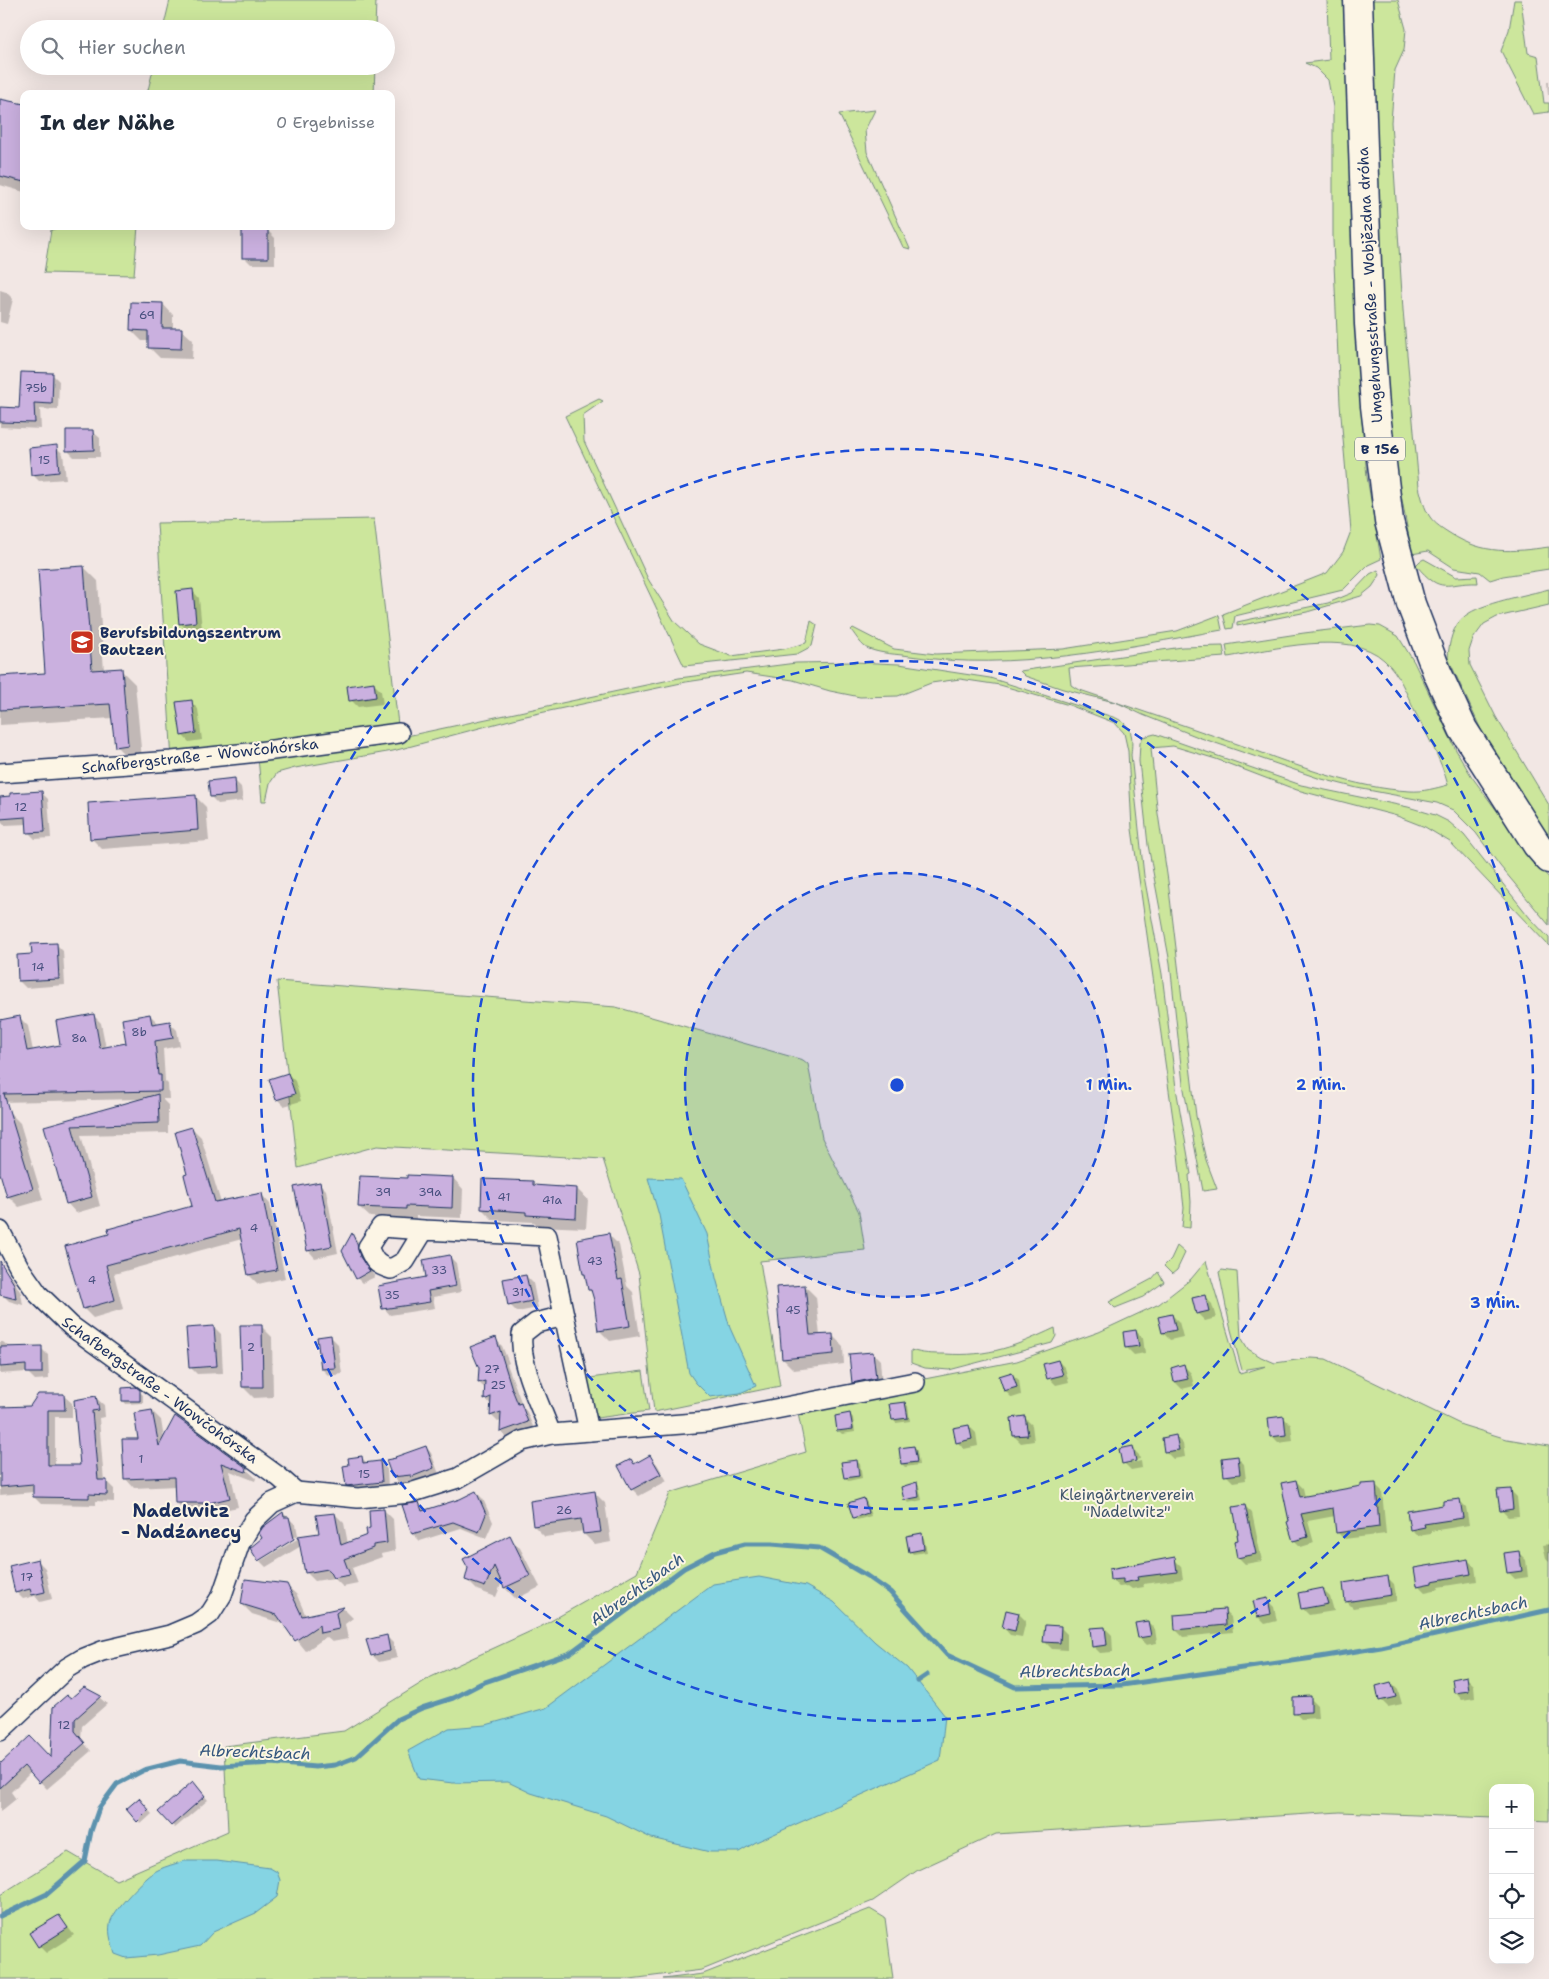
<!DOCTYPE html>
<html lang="de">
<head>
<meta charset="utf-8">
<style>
	body { margin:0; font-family:"Shantell Sans",sans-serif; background:#f2f2f3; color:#1f2937 }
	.controls { position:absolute; right:15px; bottom:15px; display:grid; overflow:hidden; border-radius:10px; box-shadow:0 5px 20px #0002 }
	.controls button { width:45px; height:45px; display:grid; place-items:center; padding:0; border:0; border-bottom:1px solid #e0e1e3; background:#fff; color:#1f2937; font:25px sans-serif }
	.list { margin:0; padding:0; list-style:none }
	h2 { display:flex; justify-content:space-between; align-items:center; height:65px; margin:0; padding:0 20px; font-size:21px }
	h2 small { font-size:16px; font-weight:400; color:#747a83 }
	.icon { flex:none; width:28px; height:28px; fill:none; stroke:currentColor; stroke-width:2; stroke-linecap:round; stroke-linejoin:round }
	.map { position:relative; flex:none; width:1549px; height:1979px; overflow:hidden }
	.search { position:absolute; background:#fff; box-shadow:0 5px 20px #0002; left:20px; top:20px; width:375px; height:55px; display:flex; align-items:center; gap:12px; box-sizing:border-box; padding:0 18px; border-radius:28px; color:#747a83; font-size:19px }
	.panel { position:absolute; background:#fff; box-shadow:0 5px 20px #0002; left:20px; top:90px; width:375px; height:140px; border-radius:10px }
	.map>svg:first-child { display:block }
</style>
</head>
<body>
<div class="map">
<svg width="1549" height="1979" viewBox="0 0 1549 1979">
	<rect width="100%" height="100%" fill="#f2e7e4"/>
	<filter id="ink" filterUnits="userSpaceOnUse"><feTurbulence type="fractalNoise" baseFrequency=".02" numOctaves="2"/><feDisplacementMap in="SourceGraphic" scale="10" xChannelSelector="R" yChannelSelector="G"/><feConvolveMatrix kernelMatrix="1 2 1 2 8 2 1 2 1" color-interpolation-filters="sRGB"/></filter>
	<g filter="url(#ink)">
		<g fill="#cce69c" stroke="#748a7d">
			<polygon points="170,0 376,0 375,29 163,29"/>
			<polygon points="1327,0 1347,0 1359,385 1367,477 1381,559 1368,565 1343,590 1235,616 1233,628 1227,629 1223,614 1327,573 1343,552 1351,531 1340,404 1333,240 1333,107 1328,80 1316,68 1305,63 1329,60"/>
			<path d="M 1370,0 L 1398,0 L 1406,29 L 1404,50 L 1395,70 L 1391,122 L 1403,310 L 1419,487 C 1422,498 1424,508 1430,517 C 1435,524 1443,529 1451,534 C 1484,555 1512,552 1549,547 L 1549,569 L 1503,576 L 1490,580 L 1480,572 L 1454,568 L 1428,551 L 1412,554 L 1394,456 L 1386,395 Z"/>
			<polygon points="1514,0 1521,0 1528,53 1538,56 1544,103 1549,103 1549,112 1533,114 1501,51 1509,30"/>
			<polygon points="154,66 375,66 374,94 147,94"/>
			<polygon points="875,110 865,130 867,152 910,249 903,247 839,114"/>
			<polygon points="64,226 138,226 134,275 44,273 51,230"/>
			<polygon points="599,399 603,401 583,415 584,441 648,579 675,622 699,644 731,656 784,649 806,643 811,621 817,625 812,646 797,654 684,666 565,416"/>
			<polygon points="374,519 399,733 172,761 157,523"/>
			<path d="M 1424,559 L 1456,577 L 1477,576 L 1478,583 C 1445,582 1442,596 1416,565 L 1420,561 Z"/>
			<polygon points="1378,570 1380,575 1372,587 1361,596 1307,612 1237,626 1237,622 1328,603 1352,593 1370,574"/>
			<path d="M 1549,589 L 1549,605 L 1497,617 L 1484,624 L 1473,639 L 1469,651 L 1470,665 L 1496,717 L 1549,805 L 1549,839 L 1489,747 L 1448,658 C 1449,643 1452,626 1465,616 C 1481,603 1527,595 1549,589 Z"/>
			<path d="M 1219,615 L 1222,630 C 1120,648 1014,672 910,656 C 897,654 882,654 869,649 C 862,647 856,636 851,630 L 853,628 L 894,649 L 936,654 L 1063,649 L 1177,631 Z"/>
			<path d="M 1370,625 L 1380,626 L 1398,636 L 1414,662 L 1456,750 L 1472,777 L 1534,861 L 1549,878 L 1549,925 L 1500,866 L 1476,833 L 1453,810 L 1437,803 L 1357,788 L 1318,778 L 1198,737 L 1143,715 L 1118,703 L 1063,689 L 1025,676 L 1020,671 L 1182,647 L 1223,646 L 1225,657 L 1069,668 L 1071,685 L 1077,689 C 1133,708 1189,727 1246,747 C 1298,766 1354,788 1410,791 C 1423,792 1436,788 1448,785 C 1441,759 1427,735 1415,712 C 1406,693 1400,674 1384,660 C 1350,628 1270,650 1228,657 L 1226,645 L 1304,633 Z"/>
			<path d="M 854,662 L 899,664 L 990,678 L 1116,718 C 1133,726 1133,737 1131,755 L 1144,876 L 1162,974 L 1176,1088 L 1191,1174 L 1189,1175 L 1191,1202 L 1190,1228 L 1182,1227 L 1184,1208 L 1178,1154 L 1132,829 L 1128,751 L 1124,733 L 1115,723 L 1069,705 L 1000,685 L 960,679 L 931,683 L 898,696 L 860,697 L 830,691 L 793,680 L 746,673 L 686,682 L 521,717 L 393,751 L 295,768 L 277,773 L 270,783 L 266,801 L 262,801 L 258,757 L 388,740 L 679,678 L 796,663 Z"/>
			<polygon points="1155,734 1301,785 1408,807 1435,815 1449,822 1464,835 1530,918 1549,938 1549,946 1450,842 1425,827 1397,816 1297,790 1216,759 1173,746 1151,748 1157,807 1168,881 1196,1116 1206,1160 1217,1189 1203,1191 1183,1084 1170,963 1148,845 1139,761 1140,743 1143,737"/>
			<polygon points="277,981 616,1007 803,1060 808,1064 822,1138 859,1212 865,1250 760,1261 780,1386 654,1412 639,1274 603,1159 377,1146 298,1168"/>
			<polygon points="1177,1246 1185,1253 1177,1270 1172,1274 1164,1266 1171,1259"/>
			<polygon points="1206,1261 1240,1374 1266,1366 1242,1370 1230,1326 1219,1272 1222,1270 1237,1272 1241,1337 1248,1349 1261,1357 1275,1363 1311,1358 1326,1359 1462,1425 1507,1439 1549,1446 1549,1821 1530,1820 1530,1788 1493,1788 1493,1818 1340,1812 996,1834 918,1870 873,1901 702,1970 630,1979 0,1979 0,1895 68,1852 116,1880 228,1831 224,1746 344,1731 431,1677 542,1626 637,1572 670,1493 806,1452 796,1404 1017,1361 1099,1332 1159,1304 1191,1279"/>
			<polygon points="1158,1272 1164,1282 1143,1297 1115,1308 1109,1302 1152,1279"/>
			<path d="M 1055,1328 L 1056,1336 L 1052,1343 L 949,1370 L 925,1368 L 911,1363 L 911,1350 C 922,1354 933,1354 945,1354 C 990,1357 1016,1346 1055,1328 Z"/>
			<polygon points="643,1371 649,1411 589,1419 582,1379"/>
			<polygon points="870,1909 885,1918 893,1979 663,1979 703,1974"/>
		</g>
		<g fill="#85d4e3" stroke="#5b92ae">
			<polygon points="648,1178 681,1179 707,1234 716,1278 730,1328 756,1386 740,1393 710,1397 696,1383 689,1373 659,1215"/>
			<polygon points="759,1577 806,1586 834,1602 875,1642 907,1668 945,1716 940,1760 756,1842 739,1852 710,1852 651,1838 606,1816 531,1793 508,1782 453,1783 419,1779 408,1751 449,1728 486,1725 546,1708 713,1584"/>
			<path d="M 184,1861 L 217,1861 L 270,1868 L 277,1872 L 280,1880 L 277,1897 L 256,1913 L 213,1932 L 200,1946 L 158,1955 L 126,1958 L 115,1954 C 112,1944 108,1934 110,1924 C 111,1912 147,1875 158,1870 C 166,1866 175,1864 184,1861 Z"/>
		</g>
		<g fill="#0003">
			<polygon points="1547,81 1549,81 1549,95 1548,95"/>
			<polygon points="0,105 24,106 24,192 0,185"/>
			<polygon points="268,231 275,238 275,264 251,264 244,257"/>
			<polygon points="0,290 6,292 13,299 7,324 0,322"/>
			<polygon points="163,304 173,315 173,329 182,330 193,340 192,359 160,358 149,347 149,341 142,341 131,330"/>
			<polygon points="53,375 59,381 58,410 40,409 41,429 0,427 0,408 20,410"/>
			<polygon points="92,431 100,438 100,457 74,457 67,450"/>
			<polygon points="56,447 63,454 66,479 39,481 32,474"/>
			<polygon points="84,567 98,581 104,671 121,670 135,684 142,759 130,760 116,746 113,718 0,725 0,677 47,674"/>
			<polygon points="192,590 199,598 202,629 187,630 180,623"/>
			<polygon points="374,684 381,691 383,704 358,707 351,700"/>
			<polygon points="191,702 198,709 202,740 189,742 182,735"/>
			<polygon points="234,780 241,787 243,801 218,804 211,797"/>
			<polygon points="41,792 48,799 51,838 35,839 28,832 28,824 5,825 0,820 0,798"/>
			<polygon points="195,796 206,807 209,841 102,849 91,838"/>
			<polygon points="56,944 63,951 65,985 26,988 19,981 33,955"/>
			<polygon points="93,1015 101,1023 106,1048 128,1044 150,1015 158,1023 169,1022 177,1030 180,1046 163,1049 165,1081 168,1084 169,1099 162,1099 168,1105 168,1133 81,1135 100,1206 76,1213 67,1203 45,1127 139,1099 0,1102 0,1022 20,1018 28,1026 33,1051 62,1046"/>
			<polygon points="288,1074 295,1081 301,1101 284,1106 277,1099"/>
			<polygon points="9,1112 20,1123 43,1200 19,1207 8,1196 0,1169 0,1115"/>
			<polygon points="192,1128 201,1137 221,1203 262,1195 270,1204 285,1278 258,1284 249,1275 242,1239 114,1274 123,1309 93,1318 84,1309 110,1235 194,1207 189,1175"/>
			<polygon points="453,1178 463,1189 462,1218 416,1216 416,1219 370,1217 359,1207 409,1180"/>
			<polygon points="533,1182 537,1187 577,1189 588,1200 586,1228 538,1226 534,1222 493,1220 482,1209"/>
			<polygon points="319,1183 326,1190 338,1253 315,1258 308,1250"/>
			<polygon points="352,1235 357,1240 362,1251 365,1263 375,1277 362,1283 357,1278"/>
			<polygon points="609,1235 619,1245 627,1286 633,1292 640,1336 610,1341 599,1330 593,1293 589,1290 584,1274"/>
			<polygon points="450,1257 456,1263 461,1292 433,1297 435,1308 390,1315 384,1308 427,1278"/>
			<polygon points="6,1273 13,1279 21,1293 23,1305 9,1301 2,1294 0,1276"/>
			<polygon points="526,1276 533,1283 538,1308 517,1312 510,1305"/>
			<polygon points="805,1286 816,1297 820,1336 832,1335 843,1346 844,1364 794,1370 783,1359"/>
			<polygon points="1205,1297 1212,1304 1216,1318 1205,1321 1198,1314"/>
			<polygon points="1172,1315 1179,1322 1183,1337 1170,1340 1163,1333"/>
			<polygon points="261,1326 272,1337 273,1397 254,1398 243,1387"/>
			<polygon points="214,1327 221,1334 223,1373 197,1374 190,1367"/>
			<polygon points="1136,1331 1143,1338 1145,1353 1134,1355 1127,1348"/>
			<polygon points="331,1337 338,1344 342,1374 329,1376 322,1369"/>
			<polygon points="495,1339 502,1346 509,1363 507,1364 523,1407 527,1412 534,1429 508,1439 501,1432 501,1421 498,1422 492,1416 492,1406 486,1399 486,1389 479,1383 480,1368"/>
			<polygon points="0,1342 3,1342 10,1348 41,1348 48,1355 49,1379 35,1380 27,1372 0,1374"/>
			<polygon points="873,1353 880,1360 882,1385 860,1389 853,1382"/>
			<polygon points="1058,1361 1065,1368 1069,1382 1056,1385 1049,1378"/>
			<polygon points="1184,1366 1191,1373 1194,1386 1182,1389 1175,1382 1172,1369"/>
			<polygon points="1012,1374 1019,1380 1021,1395 1012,1398 1005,1391 1001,1377"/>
			<polygon points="139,1391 143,1395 143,1403 126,1404 123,1400"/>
			<polygon points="64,1396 72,1403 72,1417 55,1417 55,1466 81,1467 75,1401 96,1398 104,1405 105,1417 99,1418 104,1482 107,1482 114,1489 114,1502 96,1501 96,1505 41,1504 34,1497 34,1492 0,1495 0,1409 31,1408"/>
			<polygon points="905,1403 908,1406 910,1421 896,1423 893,1420"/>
			<polygon points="152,1411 161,1420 164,1439 246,1469 256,1478 255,1481 230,1471 238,1507 219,1511 185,1511 176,1502 176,1486 134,1488 125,1478"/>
			<polygon points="850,1414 853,1418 855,1432 842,1434 839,1431 836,1417"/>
			<polygon points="1025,1418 1032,1425 1034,1441 1021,1443 1014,1436 1012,1419"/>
			<polygon points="1284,1418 1291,1425 1293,1441 1278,1443 1271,1436"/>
			<polygon points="969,1426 976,1433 978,1446 964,1449 957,1442"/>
			<polygon points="1176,1437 1183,1444 1185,1457 1173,1459 1166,1452"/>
			<polygon points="426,1447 431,1453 439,1474 418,1482 416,1480 399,1483 393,1477 397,1459"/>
			<polygon points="914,1447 917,1451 919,1465 905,1467 902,1464"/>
			<polygon points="1132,1448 1139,1455 1140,1459 1127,1462 1127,1464 1141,1461 1142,1468 1131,1470 1124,1463"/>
			<polygon points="650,1457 657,1464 667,1481 639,1496 632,1489 631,1460 636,1465"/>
			<polygon points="1237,1457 1244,1464 1246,1480 1233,1482 1226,1475"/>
			<polygon points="362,1458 368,1464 380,1462 387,1469 388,1488 354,1492 347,1485 351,1467"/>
			<polygon points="856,1461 860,1464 862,1478 848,1481 845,1477"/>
			<polygon points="1296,1481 1303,1488 1305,1497 1375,1484 1382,1491 1386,1534 1344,1539 1337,1532 1335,1516 1308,1521 1314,1543 1301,1547 1294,1540"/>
			<polygon points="916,1483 919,1486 922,1500 908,1503 905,1499"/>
			<polygon points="1510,1490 1517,1497 1519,1516 1508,1517 1501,1510"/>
			<polygon points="476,1492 483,1499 493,1522 486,1538 461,1528 420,1541 413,1534 419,1503 427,1511 460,1500"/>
			<polygon points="594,1492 605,1503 611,1542 595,1545 584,1534 584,1531 545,1537 534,1526 531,1502"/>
			<polygon points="864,1499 867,1503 871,1516 857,1520 854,1517"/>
			<polygon points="1459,1500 1466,1507 1469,1525 1431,1531 1431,1534 1418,1536 1411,1529 1445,1506"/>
			<polygon points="1245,1506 1252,1513 1262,1561 1245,1564 1238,1557"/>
			<polygon points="384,1510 393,1519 395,1551 381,1554 382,1557 352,1568 358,1584 343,1587 334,1578 315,1581 306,1572 301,1546 266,1567 260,1561 299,1538 321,1534 335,1514 344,1523 348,1544 368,1535"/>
			<polygon points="283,1513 296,1525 298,1535 259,1561 252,1548 264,1538 264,1528"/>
			<polygon points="921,1535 924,1538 927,1552 913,1554 910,1551"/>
			<polygon points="509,1537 520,1548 540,1587 516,1599 505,1588 502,1582 496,1597 477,1590 466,1579"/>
			<polygon points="1549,1544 1549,1561 1546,1558 1543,1545"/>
			<polygon points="1519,1553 1526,1560 1528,1577 1515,1579 1508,1572"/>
			<polygon points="1174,1559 1181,1566 1183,1579 1143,1584 1144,1587 1132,1589 1128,1586 1119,1587 1112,1580 1110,1570"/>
			<polygon points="1468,1560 1475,1567 1477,1581 1438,1587 1439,1589 1425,1592 1418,1585"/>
			<polygon points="38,1561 45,1568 52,1599 40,1602 35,1596 23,1599 16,1592"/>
			<polygon points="1387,1577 1394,1584 1397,1601 1353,1608 1346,1601"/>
			<polygon points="286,1585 297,1595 306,1616 344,1609 353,1618 345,1624 348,1639 332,1642 326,1637 306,1651 284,1624 252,1614 242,1604"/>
			<polygon points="1323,1590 1330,1597 1334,1611 1309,1615 1302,1608"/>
			<polygon points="1267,1600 1274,1607 1277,1621 1265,1624 1258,1617"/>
			<polygon points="1224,1610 1231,1617 1233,1632 1183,1637 1176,1630 1213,1613"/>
			<polygon points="1007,1611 1019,1614 1026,1621 1022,1637 1010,1635 1003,1627"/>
			<polygon points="1148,1622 1155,1629 1157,1643 1146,1645 1139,1638"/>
			<polygon points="1060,1627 1067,1634 1067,1650 1052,1649 1045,1642"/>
			<polygon points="1105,1628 1112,1635 1113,1652 1100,1653 1093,1646"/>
			<polygon points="386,1636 393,1643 397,1658 379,1662 372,1655"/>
			<polygon points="1467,1678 1474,1685 1475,1698 1462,1700 1455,1692"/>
			<polygon points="1391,1683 1398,1690 1402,1704 1388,1707 1381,1700"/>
			<polygon points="84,1689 100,1698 107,1704 82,1726 81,1739 91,1751 47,1789 31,1772 11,1792 16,1799 0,1812 0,1767 52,1761 71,1700"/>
			<polygon points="1310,1698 1317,1705 1318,1718 1301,1719 1294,1712"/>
			<polygon points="196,1786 208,1800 175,1828 160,1812"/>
			<polygon points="142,1803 152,1814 141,1824 127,1809"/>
			<polygon points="59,1916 74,1935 46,1953 39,1946"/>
		</g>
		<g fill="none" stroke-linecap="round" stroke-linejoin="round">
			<g stroke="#5b92ae" stroke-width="5">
				<polyline points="918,1681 927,1675"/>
				<polyline points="0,1916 47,1894 85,1861 91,1831 99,1808 117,1784 144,1770 180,1761 221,1766 272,1763 315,1767 335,1765 356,1757 398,1719 422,1708 453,1698 482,1683 570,1653 684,1568 715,1552 745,1544 772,1544 819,1548 867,1576 890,1592 947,1655 1015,1687 1122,1685 1320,1657 1381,1647 1549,1610"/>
			</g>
		</g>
		<g fill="#cab0df" stroke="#1b2f5e">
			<polygon points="0,99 24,104 24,182 0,176"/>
			<rect x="242" y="229" width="26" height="29"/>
			<polygon points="131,302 163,303 162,328 182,328 181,349 148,348 148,331 130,330"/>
			<polygon points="21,372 53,373 52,404 34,403 35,423 0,422 0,407 19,408"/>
			<polygon points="66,430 93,430 94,450 66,451"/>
			<polygon points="57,445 59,472 31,475 29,448"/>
			<polygon points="84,566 92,670 122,668 128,745 115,747 110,704 0,710 0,676 45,673 38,569"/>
			<polygon points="193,589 196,622 179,624 176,591"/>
			<polygon points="374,682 376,697 349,701 347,686"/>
			<polygon points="192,700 196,733 181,736 176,702"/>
			<polygon points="235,778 236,795 210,797 208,781"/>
			<polygon points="42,791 45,832 27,833 26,817 0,819 0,797 10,796 10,793"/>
			<polygon points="196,795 198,830 90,839 88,803"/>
			<polygon points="57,943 59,979 18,981 17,955 32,954 31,944"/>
			<polygon points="94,1014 100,1048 126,1043 122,1019 150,1014 152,1024 170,1021 173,1038 155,1041 158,1075 161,1075 161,1091 4,1094 33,1189 7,1197 0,1173 0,1020 20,1016 27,1051 60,1045 56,1021"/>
			<polygon points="288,1073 295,1094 276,1100 269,1079"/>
			<polygon points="158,1094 159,1123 72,1126 92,1197 66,1204 44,1126"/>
			<polygon points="192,1127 215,1202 262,1193 277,1270 248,1275 239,1229 106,1265 115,1300 83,1309 65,1246 109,1234 108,1229 192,1206 184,1175 187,1174 175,1132"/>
			<polygon points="407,1175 453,1177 452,1208 406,1206 406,1209 358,1207 360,1176 407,1178"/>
			<polygon points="482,1179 533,1181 533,1185 577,1188 576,1218 526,1215 526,1212 481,1209"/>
			<polygon points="320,1182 332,1246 307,1251 294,1187"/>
			<polygon points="352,1233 357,1244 360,1257 370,1271 356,1279 342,1251"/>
			<polygon points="609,1233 618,1280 622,1279 630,1326 598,1331 594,1300 591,1290 588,1290 585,1274 583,1274 577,1239"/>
			<polygon points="450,1255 456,1286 428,1291 430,1302 382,1309 378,1286 426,1277 423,1260"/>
			<polygon points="0,1261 14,1284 16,1299 0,1295"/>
			<polygon points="526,1275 532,1301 508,1306 503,1279"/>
			<polygon points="805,1285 810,1335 833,1334 834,1354 782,1359 776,1287"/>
			<polygon points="1205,1295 1209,1311 1196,1314 1192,1298"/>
			<polygon points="1172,1314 1176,1330 1162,1333 1158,1317"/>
			<polygon points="240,1325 262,1325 263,1387 242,1387"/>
			<polygon points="214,1326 217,1366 189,1368 186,1328"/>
			<polygon points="1136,1330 1139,1346 1125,1348 1123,1332"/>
			<polygon points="331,1335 335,1368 321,1369 317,1337"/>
			<polygon points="496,1337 512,1389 518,1404 521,1403 528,1422 500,1432 501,1412 490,1416 491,1397 484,1400 485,1381 478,1383 479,1368 470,1347"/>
			<polygon points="42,1346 42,1373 26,1373 26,1365 0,1367 0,1347"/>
			<polygon points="873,1352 876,1378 852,1383 849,1354"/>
			<polygon points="1058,1360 1063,1375 1047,1379 1043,1364"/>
			<polygon points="1184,1364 1188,1379 1174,1382 1171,1368"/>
			<polygon points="1012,1372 1017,1387 1004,1391 999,1376"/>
			<polygon points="136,1387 140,1390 140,1401 122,1401 122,1388"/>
			<polygon points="38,1394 64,1394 65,1410 48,1410 48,1465 80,1465 74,1400 96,1396 99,1410 92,1411 98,1480 107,1480 107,1495 89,1494 89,1498 33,1497 33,1484 0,1487 0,1407 30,1406"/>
			<polygon points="905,1402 908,1418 892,1420 889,1404"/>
			<polygon points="152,1410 159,1446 175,1416 247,1468 246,1472 221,1463 230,1498 209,1503 175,1503 174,1477 124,1479 122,1439 138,1439 134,1413"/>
			<polygon points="850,1413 853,1429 837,1431 835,1416"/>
			<polygon points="1025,1416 1028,1435 1013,1436 1011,1418"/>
			<polygon points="1284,1416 1286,1435 1270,1437 1268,1418"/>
			<polygon points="969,1425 972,1439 956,1443 953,1428"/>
			<polygon points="1176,1435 1179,1450 1164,1452 1162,1438"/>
			<polygon points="426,1446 434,1468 411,1477 411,1475 392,1477 386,1460 396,1458 395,1457"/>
			<polygon points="914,1446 917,1462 901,1464 899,1448"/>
			<polygon points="1133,1446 1136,1461 1122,1464 1119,1449"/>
			<polygon points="650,1455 661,1474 631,1490 618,1466 631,1459 634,1464"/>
			<polygon points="362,1456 363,1463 380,1461 382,1482 346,1486 343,1466 349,1465 348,1458"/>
			<polygon points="1238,1456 1240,1474 1224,1476 1222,1458"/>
			<polygon points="857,1460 859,1476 844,1478 841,1462"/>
			<polygon points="1296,1480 1300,1497 1361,1486 1361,1484 1376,1483 1379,1527 1336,1533 1333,1508 1301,1514 1308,1537 1293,1541 1287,1522 1289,1521 1281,1483"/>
			<polygon points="917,1482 919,1497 904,1500 901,1487"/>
			<polygon points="1511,1489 1513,1509 1500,1511 1497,1490"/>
			<polygon points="476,1491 486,1514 479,1532 453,1522 412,1534 402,1505 419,1502 422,1511 460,1499"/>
			<polygon points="595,1491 601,1532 583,1534 581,1519 533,1526 530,1501"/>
			<polygon points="864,1498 868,1513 853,1518 848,1503"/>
			<polygon points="1460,1499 1463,1518 1424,1524 1425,1527 1410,1530 1407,1511 1443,1505 1443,1501"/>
			<polygon points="1245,1505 1256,1554 1237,1558 1234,1541 1238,1540 1237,1534 1238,1534 1233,1507"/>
			<polygon points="384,1509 387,1543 373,1545 373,1548 344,1559 350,1575 333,1578 328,1569 305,1573 298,1536 319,1533 316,1515 335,1513 341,1545 367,1535 366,1529 370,1528 369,1510"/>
			<polygon points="283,1512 284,1517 289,1517 294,1539 258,1561 250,1548 262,1538 259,1533 263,1527"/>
			<polygon points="922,1533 924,1549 909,1552 906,1536"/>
			<polygon points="510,1535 530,1576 504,1588 494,1566 485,1587 465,1580 468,1568 463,1559"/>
			<polygon points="1519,1551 1522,1571 1507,1573 1504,1553"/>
			<polygon points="1175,1557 1177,1572 1137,1577 1138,1580 1123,1583 1123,1579 1110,1580 1109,1569"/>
			<polygon points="38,1559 45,1592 32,1595 30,1589 15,1593 9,1566"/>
			<polygon points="1468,1559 1471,1574 1432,1581 1432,1583 1417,1586 1414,1568"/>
			<polygon points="1388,1576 1391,1595 1345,1602 1343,1583"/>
			<polygon points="245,1579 287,1584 302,1616 344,1607 336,1613 339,1629 320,1633 319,1625 295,1641 277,1615 241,1604"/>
			<polygon points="1323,1588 1328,1604 1301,1609 1298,1593"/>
			<polygon points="1268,1598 1271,1614 1257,1617 1253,1601"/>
			<polygon points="1225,1609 1226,1625 1175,1630 1174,1615 1212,1612 1212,1610"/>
			<polygon points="1006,1610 1019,1613 1015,1631 1002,1628"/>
			<polygon points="1148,1621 1151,1636 1138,1638 1135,1623"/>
			<polygon points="1045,1625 1061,1626 1060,1643 1043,1642"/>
			<polygon points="1105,1627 1107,1645 1092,1647 1090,1628"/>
			<polygon points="387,1635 390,1651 371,1656 366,1640"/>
			<polygon points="1467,1676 1469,1691 1454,1693 1452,1679"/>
			<polygon points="1391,1682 1396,1697 1379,1701 1376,1686"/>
			<polygon points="84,1687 101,1696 75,1719 75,1731 85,1743 39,1783 24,1766 0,1788 0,1764 30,1736 51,1758 53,1707 67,1695 71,1698"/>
			<polygon points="1311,1696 1311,1712 1293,1713 1293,1697"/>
			<polygon points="193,1781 205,1796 171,1826 158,1812"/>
			<polygon points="139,1798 149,1810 137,1822 126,1809"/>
			<polygon points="59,1915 68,1928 38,1947 29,1933"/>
		</g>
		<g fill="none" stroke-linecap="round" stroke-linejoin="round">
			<g stroke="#1b2f5e" stroke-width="22">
				<g id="street">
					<polyline points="0,773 172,761 258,752 399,733"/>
					<path d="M 424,1230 L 381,1227 L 368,1247 C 374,1261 376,1265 391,1269 L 405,1261 L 424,1230 L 547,1236 L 589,1431"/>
					<polyline points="0,1231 19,1267 38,1294 71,1326 279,1477 296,1492"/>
					<path d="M 551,1434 C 540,1404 519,1365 522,1334 L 536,1323 L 564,1316"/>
					<polyline points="0,1731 67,1668 82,1659 102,1651 170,1635 196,1624 210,1614 222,1595 240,1543 254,1520 272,1503 296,1492 358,1498 410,1493 458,1478 522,1441 551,1434 708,1422 915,1382"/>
				</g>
			</g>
			<g stroke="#1b2f5e" stroke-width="31">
				<polyline id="primary" points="1358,0 1369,324 1375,406 1389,521 1411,604 1437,672 1463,729 1537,845 1549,859"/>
			</g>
			<use href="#street" stroke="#fcf5e5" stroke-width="19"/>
			<use href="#primary" stroke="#fcf5e5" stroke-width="28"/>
		</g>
	</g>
	<circle cx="897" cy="1085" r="212" fill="#1d4ed8" fill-opacity=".12"/>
	<g fill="none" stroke="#1d4ed8" stroke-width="2.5" stroke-dasharray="9 6">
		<circle cx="897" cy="1085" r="212"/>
		<circle cx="897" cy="1085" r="424"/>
		<circle cx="897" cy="1085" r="636"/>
	</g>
	<defs>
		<g id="school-square" transform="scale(1.25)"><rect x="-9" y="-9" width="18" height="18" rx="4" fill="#c8321e" stroke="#fcf5e5"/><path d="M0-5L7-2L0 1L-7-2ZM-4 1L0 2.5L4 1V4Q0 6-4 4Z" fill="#fff"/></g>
	</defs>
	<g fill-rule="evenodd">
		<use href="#school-square" x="82" y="642"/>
	</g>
	<g text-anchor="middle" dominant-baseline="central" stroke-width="4" stroke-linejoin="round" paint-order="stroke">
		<g font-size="12" fill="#474f7e">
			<text x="147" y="315">69</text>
			<text x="36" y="388">75b</text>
			<text x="44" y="460">15</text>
			<text x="21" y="807">12</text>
			<text x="38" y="967">14</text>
			<text x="139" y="1032">8b</text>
			<text x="79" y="1038">8a</text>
			<text x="383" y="1192">39</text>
			<text x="430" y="1192">39a</text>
			<text x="504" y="1197">41</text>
			<text x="552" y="1200">41a</text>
			<text x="254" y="1228">4</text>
			<text x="595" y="1261">43</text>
			<text x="439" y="1270">33</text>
			<text x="92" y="1280">4</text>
			<text x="518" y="1292">31</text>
			<text x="392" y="1295">35</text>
			<text x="793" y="1310">45</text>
			<text x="251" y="1347">2</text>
			<text x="492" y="1369">27</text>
			<text x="498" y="1385">25</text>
			<text x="141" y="1459">1</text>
			<text x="364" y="1474">15</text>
			<text x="564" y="1510">26</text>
			<text x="27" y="1577">17</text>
			<text x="64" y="1725">12</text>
		</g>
		<rect fill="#fcf5e5" stroke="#5e6a86" stroke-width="1" x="1355" y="437.5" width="50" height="23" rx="4"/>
		<g font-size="14" font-weight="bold" fill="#1b2f5e">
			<text x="1380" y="449">B 156</text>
		</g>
		<g font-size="15" fill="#1b2f5e" stroke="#fcf5e5">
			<text transform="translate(1370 285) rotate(-93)">Umgehungsstraße - Wobjězdna dróha</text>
			<text transform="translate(200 756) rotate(-6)">Schafbergstraße - Wowčohórska</text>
			<text transform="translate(160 1390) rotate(36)">Schafbergstraße - Wowčohórska</text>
		</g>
		<g font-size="15" font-weight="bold" fill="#1b2f5e" stroke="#fcf5e5" text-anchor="start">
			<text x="100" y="633">Berufsbildungszentrum<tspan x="100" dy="17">Bautzen</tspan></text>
		</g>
		<g font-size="15" fill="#3e546a" stroke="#fcf5e5">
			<text x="1127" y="1495">Kleingärtnerverein<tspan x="1127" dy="17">"Nadelwitz"</tspan></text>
		</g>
		<g font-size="16" font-style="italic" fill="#36587f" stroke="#fcf5e5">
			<text transform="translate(637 1589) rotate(-36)">Albrechtsbach</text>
			<text transform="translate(1473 1613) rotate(-12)">Albrechtsbach</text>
			<text transform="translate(1075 1671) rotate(-1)">Albrechtsbach</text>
			<text transform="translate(255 1752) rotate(2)">Albrechtsbach</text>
		</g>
		<g font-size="18" font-weight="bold" fill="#1b2f5e" stroke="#fcf5e5">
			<text x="181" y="1511">Nadelwitz<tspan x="181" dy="21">- Nadźanecy</tspan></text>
		</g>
	</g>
	<circle cx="897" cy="1085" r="8" fill="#1d4ed8" stroke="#fcf5e5" stroke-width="2.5"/>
	<g font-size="15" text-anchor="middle" font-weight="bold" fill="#1d4ed8" stroke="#fcf5e5" stroke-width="4" stroke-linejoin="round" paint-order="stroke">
		<text x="1109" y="1090">1 Min.</text>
		<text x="1321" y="1090">2 Min.</text>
		<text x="1495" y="1308">3 Min.</text>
	</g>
</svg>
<div class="controls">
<button>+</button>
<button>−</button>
<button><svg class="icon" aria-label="locate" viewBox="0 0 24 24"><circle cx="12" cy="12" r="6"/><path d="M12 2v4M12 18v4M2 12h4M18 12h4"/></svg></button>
<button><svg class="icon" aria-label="layers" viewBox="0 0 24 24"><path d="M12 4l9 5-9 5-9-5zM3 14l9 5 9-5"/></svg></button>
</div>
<div class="search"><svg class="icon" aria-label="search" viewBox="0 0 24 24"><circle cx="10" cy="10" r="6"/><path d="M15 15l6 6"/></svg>Hier suchen</div>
<section class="panel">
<h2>In der Nähe<small>0 Ergebnisse</small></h2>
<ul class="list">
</ul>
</section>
</div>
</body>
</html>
